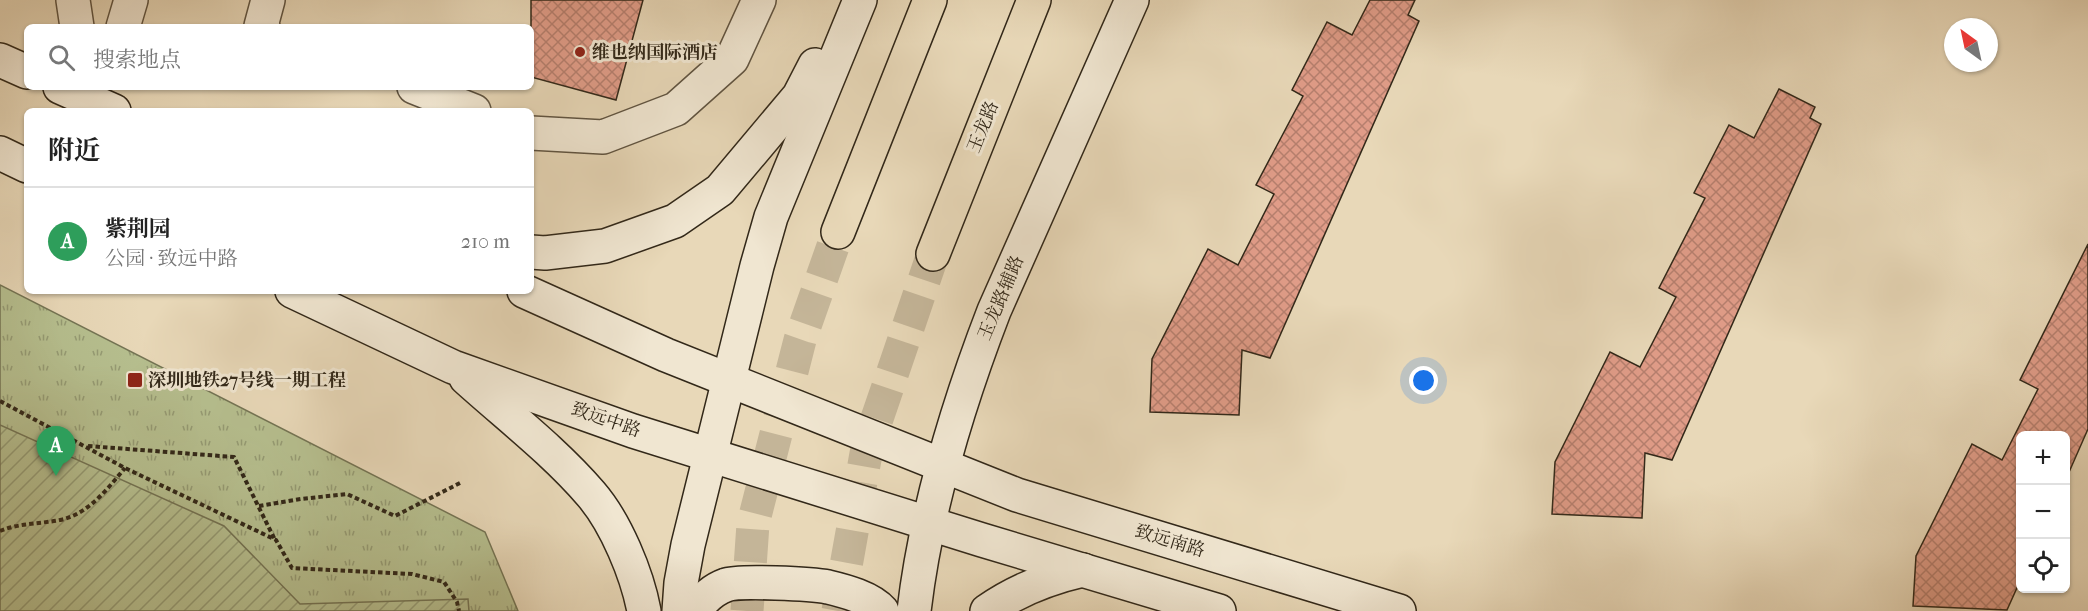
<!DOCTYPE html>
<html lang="zh">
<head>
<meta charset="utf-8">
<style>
	body { margin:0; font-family:"IM FELL French Canon","Noto Serif SC",serif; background:#f6f6f6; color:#222 }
	.controls { position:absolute; right:18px; bottom:18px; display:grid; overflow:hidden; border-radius:9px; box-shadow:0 2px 4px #0004 }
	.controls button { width:54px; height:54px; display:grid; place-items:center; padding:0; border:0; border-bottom:2px solid #e0e0e0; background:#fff; color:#222; font:30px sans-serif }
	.compass { position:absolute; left:1944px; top:18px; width:54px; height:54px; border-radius:50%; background:#fff; box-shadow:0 2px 4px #0004; rotate:327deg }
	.you { position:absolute; left:1424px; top:381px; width:21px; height:21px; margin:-15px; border:4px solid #fff; border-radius:50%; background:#1a73e8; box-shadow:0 0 0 9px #1a73e833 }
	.badge { display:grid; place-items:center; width:39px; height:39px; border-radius:50%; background:#2563eb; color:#fff; font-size:20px; font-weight:700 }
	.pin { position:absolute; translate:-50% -50px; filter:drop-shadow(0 2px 3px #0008) }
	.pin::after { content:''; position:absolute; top:32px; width:21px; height:18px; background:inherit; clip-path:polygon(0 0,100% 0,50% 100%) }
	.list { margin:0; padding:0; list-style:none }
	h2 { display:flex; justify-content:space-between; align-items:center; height:78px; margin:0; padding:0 24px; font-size:26px }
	h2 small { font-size:20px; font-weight:400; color:#767676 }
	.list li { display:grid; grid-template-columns:39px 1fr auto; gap:18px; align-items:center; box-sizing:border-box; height:108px; padding:0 24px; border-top:2px solid #e0e0e0 }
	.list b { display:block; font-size:22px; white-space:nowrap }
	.list p { margin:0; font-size:20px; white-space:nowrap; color:#767676 }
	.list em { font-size:20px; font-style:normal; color:#767676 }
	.icon { flex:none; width:33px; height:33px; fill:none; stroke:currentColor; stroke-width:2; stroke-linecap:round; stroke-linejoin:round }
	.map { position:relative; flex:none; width:2088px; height:611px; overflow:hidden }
	.search { position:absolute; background:#fff; box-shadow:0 2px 4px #0004; left:24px; top:24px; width:510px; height:66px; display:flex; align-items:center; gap:15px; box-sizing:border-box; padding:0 21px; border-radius:9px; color:#767676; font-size:22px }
	.panel { position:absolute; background:#fff; box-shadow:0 2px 4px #0004; left:24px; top:108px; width:510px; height:186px; border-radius:9px }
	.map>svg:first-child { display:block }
</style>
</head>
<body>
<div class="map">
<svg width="2088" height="611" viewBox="0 0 2088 611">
	<defs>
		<pattern id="grass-tufts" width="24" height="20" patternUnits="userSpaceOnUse" patternTransform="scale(1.5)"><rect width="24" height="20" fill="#b6bf8f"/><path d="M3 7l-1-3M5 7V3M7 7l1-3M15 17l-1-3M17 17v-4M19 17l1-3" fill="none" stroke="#959b74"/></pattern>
		<pattern id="garden-furrows" width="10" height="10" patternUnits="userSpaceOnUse" patternTransform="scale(1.5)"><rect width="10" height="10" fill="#b6bf8f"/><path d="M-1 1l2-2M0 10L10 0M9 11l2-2" fill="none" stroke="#959b74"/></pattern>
		<pattern id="building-cross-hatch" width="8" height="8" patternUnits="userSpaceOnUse" patternTransform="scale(1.5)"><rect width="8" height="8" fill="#e09c88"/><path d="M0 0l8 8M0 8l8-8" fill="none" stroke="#b67f6e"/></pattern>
	</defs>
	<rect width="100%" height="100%" fill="#e8d8b8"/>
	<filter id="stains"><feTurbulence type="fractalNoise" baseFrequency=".00333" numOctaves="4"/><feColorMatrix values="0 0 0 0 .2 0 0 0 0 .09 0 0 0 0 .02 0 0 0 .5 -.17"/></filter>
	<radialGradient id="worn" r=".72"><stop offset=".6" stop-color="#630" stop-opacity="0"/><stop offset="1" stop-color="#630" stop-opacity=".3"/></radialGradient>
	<polygon fill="url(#grass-tufts)" stroke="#747454" stroke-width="1.5" points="0,285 485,532 518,611 0,611"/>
	<polygon fill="url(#garden-furrows)" stroke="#747454" stroke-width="1.5" points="0,425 224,526 300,604 468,599 469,611 0,611"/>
	<g fill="url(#building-cross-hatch)" stroke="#322819" stroke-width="1.5">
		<polygon points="531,0 643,0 616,100 531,77"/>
		<polygon points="1370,0 1415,0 1408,15 1419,21 1270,358 1242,350 1239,415 1150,412 1152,359 1208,249 1238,265 1274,194 1256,185 1303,96 1292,90 1327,22 1352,35"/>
		<polygon points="1779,89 1815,107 1810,118 1821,124 1672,460 1645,453 1642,518 1552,514 1555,462 1610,352 1640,367 1676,297 1659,288 1705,198 1694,193 1729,125 1754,138"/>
		<polygon points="2088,244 2088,429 2066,479 2066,435 2020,435 2020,581 2007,610 1913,606 1916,556 1972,444 2002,460 2038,389 2020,380"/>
	</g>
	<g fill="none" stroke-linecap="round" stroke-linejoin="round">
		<g stroke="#c4b598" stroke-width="33" stroke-dasharray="33 16" stroke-linecap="butt">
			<polyline points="747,611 753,524 800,340 838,232"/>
			<polyline points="838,611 867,448 933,254"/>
		</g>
		<g stroke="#605441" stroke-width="36">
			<g id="street">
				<polyline points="73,0 77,27"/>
				<polyline points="123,27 131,0"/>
				<polyline points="263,27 261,26 268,0"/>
				<polyline points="414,87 474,111"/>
				<polyline points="531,133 603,137 676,109 732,59 759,0"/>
			</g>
		</g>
		<g stroke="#322819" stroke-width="36">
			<g id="secondary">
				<polyline points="0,60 27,72"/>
				<polyline points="60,87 114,111"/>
				<polyline points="0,153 27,166"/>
				<polyline points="531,252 545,253 605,246 675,221 720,190 799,96 815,65"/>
				<polyline points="292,291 453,367 633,431 982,540 1219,611"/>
				<polyline points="524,291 666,355 1017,495 1399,611"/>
				<path d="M 466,378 C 508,416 554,451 591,494 C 616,523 637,574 644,611"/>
				<polyline points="679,611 681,583 688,545 757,266 771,217 860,0"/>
				<path d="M 695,611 C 703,599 712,590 726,585 C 738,580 813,584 828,587 C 845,591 871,598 882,611"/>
				<path d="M 914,611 C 926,509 957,407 994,311 L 1132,0"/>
				<path d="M 987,611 C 1017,590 1048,578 1083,570"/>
			</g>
		</g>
		<g stroke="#322819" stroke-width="36">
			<g id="primary">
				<polyline points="838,232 930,0"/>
				<polyline points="933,254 1034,0"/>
			</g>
		</g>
		<g stroke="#322819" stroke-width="4" stroke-dasharray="4.5 3" stroke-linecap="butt">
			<polyline points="0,401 125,468 276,540 292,568 412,574 444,582 457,602 459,611"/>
			<polyline points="88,446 234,457 275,540"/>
			<polyline points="259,506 301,499 347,494 395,516 462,482"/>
			<path d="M 0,531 C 19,523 40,524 60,520 C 89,514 107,489 125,468"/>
		</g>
		<use href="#street" stroke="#f0e6d1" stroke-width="33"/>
		<use href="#secondary" stroke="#f0e6d1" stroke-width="33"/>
		<use href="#primary" stroke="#e8d8b8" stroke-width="33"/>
	</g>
	<g fill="#8f2418" stroke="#f0e6d1" stroke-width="2">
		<circle cx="580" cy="52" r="6"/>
		<rect x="127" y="372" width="16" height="16" rx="3"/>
	</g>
	<g text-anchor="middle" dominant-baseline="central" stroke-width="6" stroke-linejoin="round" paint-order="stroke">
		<g font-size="18" font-weight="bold" fill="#322819" stroke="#f0e6d1" text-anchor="start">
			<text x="592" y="52">维也纳国际酒店</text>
			<text x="148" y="380">深圳地铁27号线一期工程</text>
		</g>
		<g font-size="18" fill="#322819" stroke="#f0e6d1">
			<text transform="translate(983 127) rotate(-68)">玉龙路</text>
			<text transform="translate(1001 298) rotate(-67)">玉龙路辅路</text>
			<text transform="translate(606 420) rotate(19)">致远中路</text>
			<text transform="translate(1170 541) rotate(17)">致远南路</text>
		</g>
	</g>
	<rect width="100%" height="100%" filter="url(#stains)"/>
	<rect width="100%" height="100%" fill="url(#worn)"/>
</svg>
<div class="controls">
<button>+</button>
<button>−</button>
<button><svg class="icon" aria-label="locate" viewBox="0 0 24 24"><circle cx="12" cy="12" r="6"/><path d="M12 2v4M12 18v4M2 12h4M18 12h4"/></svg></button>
</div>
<svg class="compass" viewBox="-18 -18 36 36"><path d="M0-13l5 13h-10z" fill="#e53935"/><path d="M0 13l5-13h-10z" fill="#767676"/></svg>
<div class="you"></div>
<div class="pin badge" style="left:56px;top:476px;background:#2e9e5b">A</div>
<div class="search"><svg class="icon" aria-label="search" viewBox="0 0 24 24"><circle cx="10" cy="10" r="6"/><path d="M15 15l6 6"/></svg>搜索地点</div>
<section class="panel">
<h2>附近<small></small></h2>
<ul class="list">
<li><span class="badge" style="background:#2e9e5b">A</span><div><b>紫荆园</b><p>公园 · 致远中路</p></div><em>210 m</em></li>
</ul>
</section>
</div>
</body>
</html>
